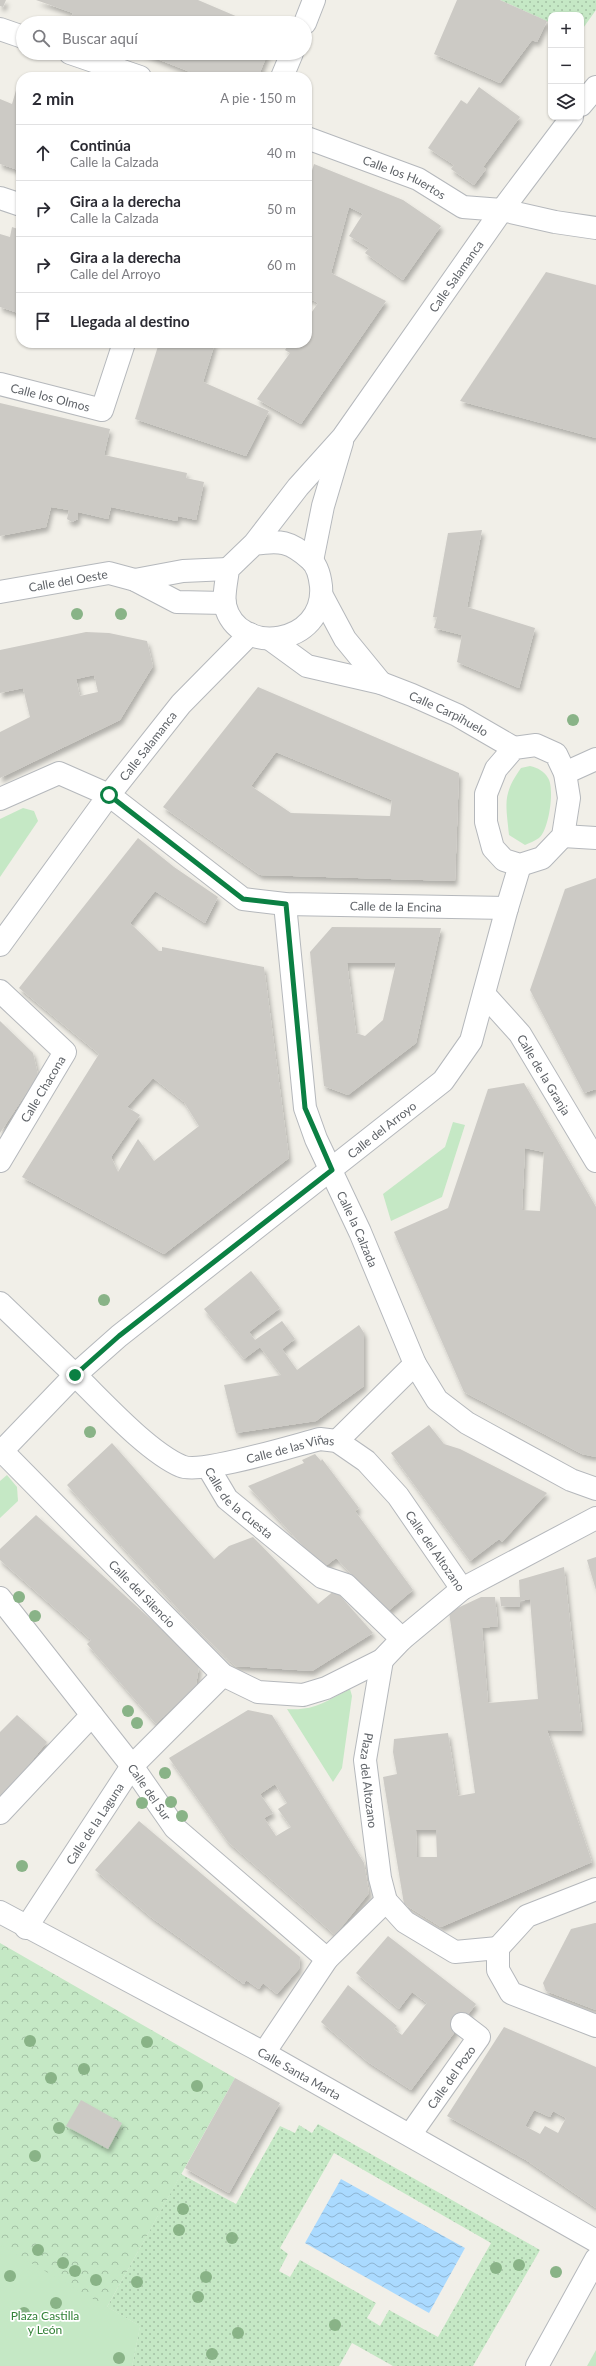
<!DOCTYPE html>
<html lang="es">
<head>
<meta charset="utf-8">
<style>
	body { margin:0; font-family:Lato,sans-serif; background:#f7f7f7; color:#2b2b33 }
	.controls { position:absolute; right:12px; top:12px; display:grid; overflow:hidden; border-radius:8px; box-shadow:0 1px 3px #0004 }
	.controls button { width:36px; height:36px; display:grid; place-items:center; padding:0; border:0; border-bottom:1px solid #e1e1e2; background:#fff; color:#2b2b33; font:20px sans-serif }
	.stop { position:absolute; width:12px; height:12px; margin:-9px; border:3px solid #0b8043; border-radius:50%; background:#fff }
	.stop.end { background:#0b8043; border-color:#fff; box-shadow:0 1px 4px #0008 }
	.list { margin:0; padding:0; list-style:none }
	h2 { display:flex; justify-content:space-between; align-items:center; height:52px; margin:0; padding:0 16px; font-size:17px }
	h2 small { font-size:13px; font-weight:400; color:#7c7c81 }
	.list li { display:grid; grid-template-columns:26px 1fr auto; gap:12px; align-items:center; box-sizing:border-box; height:56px; padding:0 16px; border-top:1px solid #e1e1e2 }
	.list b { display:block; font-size:15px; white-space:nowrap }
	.list p { margin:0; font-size:13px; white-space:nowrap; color:#7c7c81 }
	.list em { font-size:13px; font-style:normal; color:#7c7c81 }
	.icon { flex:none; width:22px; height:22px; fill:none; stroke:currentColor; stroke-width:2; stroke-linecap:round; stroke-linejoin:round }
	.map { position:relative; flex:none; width:596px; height:2366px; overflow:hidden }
	.search { position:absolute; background:#fff; box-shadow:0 1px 3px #0004; left:16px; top:16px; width:296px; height:44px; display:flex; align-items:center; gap:10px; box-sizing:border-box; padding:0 14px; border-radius:22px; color:#7c7c81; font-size:15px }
	.panel { position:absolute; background:#fff; box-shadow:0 1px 3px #0004; left:16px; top:72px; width:296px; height:276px; border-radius:16px }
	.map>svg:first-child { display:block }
</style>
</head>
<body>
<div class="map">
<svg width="596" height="2366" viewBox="0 0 596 2366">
	<defs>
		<pattern id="grass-dots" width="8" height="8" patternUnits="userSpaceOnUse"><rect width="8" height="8" fill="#c5e8c5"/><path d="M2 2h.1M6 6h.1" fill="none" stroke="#a3c0a4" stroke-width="1.8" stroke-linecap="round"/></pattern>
		<pattern id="park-crowns" width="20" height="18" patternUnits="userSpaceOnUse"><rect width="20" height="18" fill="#c5e8c5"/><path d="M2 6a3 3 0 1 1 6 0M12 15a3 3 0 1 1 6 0" fill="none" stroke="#a3c0a4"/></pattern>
		<pattern id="water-waves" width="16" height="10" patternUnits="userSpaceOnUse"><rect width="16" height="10" fill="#aadaff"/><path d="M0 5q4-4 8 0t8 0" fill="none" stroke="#8eb4d2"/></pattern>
		<filter id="shadow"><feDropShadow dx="2.5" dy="4.5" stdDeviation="2" flood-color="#0004"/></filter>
	</defs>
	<rect width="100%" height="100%" fill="#f1efe8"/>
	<g fill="url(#grass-dots)" fill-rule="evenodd">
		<polygon points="500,0 596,0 596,10 581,31 581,15 551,15 551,23"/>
		<path d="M 318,2124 L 540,2250 L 473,2366 L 393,2366 L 352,2343 L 339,2366 L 132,2366 L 140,2326 L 107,2307 L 181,2174 L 236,2204 L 280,2126 L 295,2133 L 299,2125 L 312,2133 ZM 334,2153 L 491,2243 L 438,2337 L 389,2310 L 380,2326 L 367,2318 L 376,2303 L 300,2260 L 290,2277 L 279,2271 L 288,2254 L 280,2248 Z"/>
	</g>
	<polygon fill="url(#park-crowns)" points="0,1943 235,2078 107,2307 140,2326 132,2366 0,2366"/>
	<g fill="#c5e8c5">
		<path d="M 530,766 C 538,768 544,771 548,778 C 555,788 549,830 539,838 C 535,841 529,843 525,845 L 509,835 C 506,803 502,795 521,768 Z"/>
		<polygon points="23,808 34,811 38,821 0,877 0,819"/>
		<polygon points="453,1122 465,1125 442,1197 391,1221 383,1194 445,1147"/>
		<polygon points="7,1475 17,1487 18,1501 0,1518 0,1481"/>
		<path d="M 350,1689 L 352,1696 L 342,1768 L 333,1782 L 287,1709 C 315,1711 326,1701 350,1689 Z"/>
		<polygon points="0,2245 140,2326 132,2366 0,2366"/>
		<polygon points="596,2350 596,2366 587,2366"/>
	</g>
	<polygon fill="url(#water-waves)" points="341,2179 465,2248 429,2313 305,2243"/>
	<g fill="#cccac5" fill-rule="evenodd" filter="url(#shadow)">
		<polygon points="0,0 6,0 3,7 0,6"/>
		<polygon points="36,0 198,0 252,23 69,23 73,13"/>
		<polygon points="457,0 500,0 547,21 537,42 532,40 500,83 434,54"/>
		<polygon points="142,53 268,53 258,77 203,77"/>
		<polygon points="17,87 21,88 21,171 0,164 0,99 12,104"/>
		<polygon points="479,87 520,117 483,167 486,169 474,185 451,169 454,165 428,148 461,100 467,104"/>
		<polygon points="314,164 403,200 441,226 403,280 365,253 369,248 349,236 363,214 349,207 331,273 386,301 301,424 257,399 290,353 285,350 290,343 307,343 307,319 318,303 307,297 307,187"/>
		<polygon points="12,227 21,230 21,314 0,307 0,234 10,237"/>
		<polygon points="546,272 596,285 596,438 460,401"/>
		<polygon points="159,343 215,343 203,382 269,411 246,456 135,419"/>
		<polygon points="0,403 110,429 104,455 187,473 186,478 204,482 196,520 178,516 177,521 111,507 108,519 78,512 78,519 72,522 67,519 69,510 51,507 46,527 0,536"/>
		<polygon points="482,530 467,607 535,628 519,688 457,662 462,635 434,628 437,617 433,617 448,533"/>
		<path d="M 86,632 L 109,633 L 147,641 L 153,666 L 120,720 L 0,778 L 0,732 L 30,717 L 23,688 L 0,693 L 0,650 ZM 94,675 L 98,692 L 80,696 L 76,679 Z"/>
		<path d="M 258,687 L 459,773 L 455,881 L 260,875 L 163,807 ZM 276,752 L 392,800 L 390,816 L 291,813 L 251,786 Z"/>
		<path d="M 138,838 L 174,867 L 218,897 L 205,923 L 155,891 L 130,923 L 159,951 L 162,951 L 162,947 L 264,967 L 289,1158 L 164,1254 L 22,1177 L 99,1054 L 19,988 ZM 153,1078 L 184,1102 L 199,1126 L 154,1161 L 138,1139 L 118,1172 L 111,1157 L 140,1115 L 127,1107 Z"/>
		<polygon points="596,878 596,1089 584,1093 530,990 565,889"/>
		<path d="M 332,927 L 441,928 L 416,1043 L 348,1095 L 324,1086 L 310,952 ZM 347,963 L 396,963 L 383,1020 L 365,1036 L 356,1033 Z"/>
		<polygon points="0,1021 33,1053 38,1075 0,1133"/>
		<path d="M 524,1083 L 596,1207 L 596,1457 L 582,1454 L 464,1392 L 394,1232 L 448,1208 L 488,1089 ZM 525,1148 L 544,1152 L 540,1211 L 522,1210 Z"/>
		<polygon points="251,1271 280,1308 249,1332 255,1340 282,1321 295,1339 282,1349 297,1370 359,1325 364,1333 364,1386 316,1421 236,1433 224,1385 281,1375 260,1347 244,1359 204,1309"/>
		<polygon points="429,1425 444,1444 460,1449 547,1493 502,1542 499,1539 470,1561 391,1453"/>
		<polygon points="112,1443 214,1559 229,1546 253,1537 318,1604 335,1590 373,1633 312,1671 235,1666 188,1620 67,1485"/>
		<polygon points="315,1454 321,1461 322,1459 359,1508 355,1511 413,1590 387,1612 336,1558 323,1568 248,1486 304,1463 302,1460"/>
		<polygon points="36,1515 166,1633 199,1667 196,1685 156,1724 87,1644 91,1640 0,1560 0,1549"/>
		<polygon points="596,1557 596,1590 587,1560"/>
		<path d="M 564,1567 L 582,1731 L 547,1730 L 592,1862 L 441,1927 L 404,1904 L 383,1777 L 397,1774 L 393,1752 L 394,1739 L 448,1733 L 458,1796 L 475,1793 L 449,1612 L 481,1597 L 495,1597 L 498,1626 L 482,1628 L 488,1703 L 538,1699 L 530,1599 L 520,1601 L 520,1607 L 501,1606 L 500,1597 L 520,1597 L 519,1580 ZM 416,1830 L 436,1830 L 437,1857 L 417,1857 Z"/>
		<path d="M 248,1710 L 272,1715 L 364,1863 L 369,1893 L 335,1935 L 228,1842 L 169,1758 ZM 275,1784 L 287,1803 L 278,1809 L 291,1827 L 276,1836 L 264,1818 L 273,1813 L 260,1794 Z"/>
		<polygon points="17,1715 47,1742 0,1800 0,1732"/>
		<polygon points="139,1821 300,1957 299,1969 277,1994 263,1983 259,1989 246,1980 244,1984 152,1918 95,1870"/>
		<polygon points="595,1923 596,1923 596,2010 546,1991 543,1983 571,1929"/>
		<polygon points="388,1936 476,2004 411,2090 368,2062 321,2022 348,1985 397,2026 394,2029 402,2035 427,2003 412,1992 399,2009 356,1973"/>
		<path d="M 504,2027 L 596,2067 L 596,2208 L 526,2160 L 447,2116 ZM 534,2110 L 550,2117 L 553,2111 L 566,2118 L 558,2133 L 545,2126 L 540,2134 L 525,2126 Z"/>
		<polygon points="235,2078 280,2103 229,2193 185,2168"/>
		<polygon points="81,2100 122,2123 108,2149 66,2126"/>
	</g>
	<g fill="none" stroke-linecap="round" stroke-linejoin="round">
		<g stroke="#b5b8bc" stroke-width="24">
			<g id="service">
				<path id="s1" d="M 410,2135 L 479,2037 L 462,2024"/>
			</g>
		</g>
		<g stroke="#b5b8bc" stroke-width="24">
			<g id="pedestrian">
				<polyline points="0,799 59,773 109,795 0,945"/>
				<polyline points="0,991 65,1052 0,1161"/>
				<polyline points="0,1303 75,1375"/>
				<polyline points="337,1441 415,1364"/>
				<path id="s2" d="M 208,1467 L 227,1499 L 322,1577 L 346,1585 L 402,1639"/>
				<path id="s3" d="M 0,1598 L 132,1766 L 175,1828 L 327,1959"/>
				<path id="s4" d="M 382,1660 L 365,1760 L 380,1878 L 386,1901 L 405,1922 L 455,1952 L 498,1948"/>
				<polyline points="0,1813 92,1715"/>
				<path id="s5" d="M 26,1928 L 132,1766 L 223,1675"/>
				<polyline points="264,2053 327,1959 386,1901"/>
			</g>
		</g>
		<g stroke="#b5b8bc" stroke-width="24">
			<g id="minor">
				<polyline points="305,23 314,0"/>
				<polyline points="0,29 23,37"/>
				<polyline points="70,53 140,77"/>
				<polyline points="282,77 292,53"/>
				<polyline points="581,105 596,87"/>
				<path id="s6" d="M 307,138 L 418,179 L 463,207 L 502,210 L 555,222 L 596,228"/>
				<polyline points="0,198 21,205"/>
				<path id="s7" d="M 0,384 L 102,410 L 124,343"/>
				<path id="s8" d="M 254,544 C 280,540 290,541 310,559 C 317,565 320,577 321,586 C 326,645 238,658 225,605 C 223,595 227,579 228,569 L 254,544 L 298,487 L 343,437 L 502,210 L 572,117"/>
				<polyline points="312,561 323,506 342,442"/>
				<polyline points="135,580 183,571 228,569"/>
				<path id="s9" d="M 0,592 L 109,573 L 135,580 L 177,602 L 225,603"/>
				<polyline points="322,596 345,639 381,683"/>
				<path id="s10" d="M 250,634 L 181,704 L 109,795 L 243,899 L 285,904 L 507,908"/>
				<path id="s11" d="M 270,639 L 307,666 L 381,683 L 412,695 L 457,715 L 514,748"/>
				<polygon points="536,745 556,754 565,773 569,798 563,836 542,858 520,865 504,860 493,848 486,822 486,794 496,769 514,748"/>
				<polyline points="565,773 596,759"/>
				<polyline points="563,836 596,838"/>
				<path id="s12" d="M 285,904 L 305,1108 L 316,1139 L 360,1232 L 415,1364 L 437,1400 L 467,1423 L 571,1480 L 596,1489"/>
				<path id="s13" d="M 484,994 L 520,1034 L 596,1161"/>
				<path id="s14" d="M 75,1375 C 103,1402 147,1451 181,1466 C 200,1475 296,1445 320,1439 L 337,1441 L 366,1461 L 398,1496 L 462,1589"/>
				<path id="s15" d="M 2,1451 L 223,1675 L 258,1692 L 303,1695 L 326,1688 L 382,1660 L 402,1639 L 462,1589 L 596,1518"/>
				<path id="s16" d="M 0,1453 L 75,1375 L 119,1336 L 443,1081 L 471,1041 L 507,908 L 520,865"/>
				<polyline points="596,1889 527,1916 498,1948 498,1970 511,1993 596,2026"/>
				<path id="s17" d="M 0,1912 L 264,2053 L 596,2241"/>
				<polyline points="537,2366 596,2259"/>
			</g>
		</g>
		<use href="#service" stroke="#fff" stroke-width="22"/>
		<use href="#pedestrian" stroke="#fff" stroke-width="22"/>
		<use href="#minor" stroke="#fff" stroke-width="22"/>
	</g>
	<g fill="#89b387">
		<circle cx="77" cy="614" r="6"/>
		<circle cx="121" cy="614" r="6"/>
		<circle cx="573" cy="720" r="6"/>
		<circle cx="104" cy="1300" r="6"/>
		<circle cx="90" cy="1432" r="6"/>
		<circle cx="19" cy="1597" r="6"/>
		<circle cx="35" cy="1616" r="6"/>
		<circle cx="128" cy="1711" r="6"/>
		<circle cx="137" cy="1723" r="6"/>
		<circle cx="165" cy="1773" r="6"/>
		<circle cx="171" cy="1802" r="6"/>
		<circle cx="142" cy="1803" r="6"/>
		<circle cx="182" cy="1816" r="6"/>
		<circle cx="22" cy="1866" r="6"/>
		<circle cx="30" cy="2041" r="6"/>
		<circle cx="147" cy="2042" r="6"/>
		<circle cx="84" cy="2069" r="6"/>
		<circle cx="51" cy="2078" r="6"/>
		<circle cx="197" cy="2086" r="6"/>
		<circle cx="59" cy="2128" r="6"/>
		<circle cx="35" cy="2156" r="6"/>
		<circle cx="183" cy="2209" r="6"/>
		<circle cx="179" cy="2230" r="6"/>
		<circle cx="232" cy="2238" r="6"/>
		<circle cx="38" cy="2250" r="6"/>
		<circle cx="63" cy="2263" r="6"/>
		<circle cx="519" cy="2265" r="6"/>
		<circle cx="496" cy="2268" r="6"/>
		<circle cx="75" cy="2271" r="6"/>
		<circle cx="556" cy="2272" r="6"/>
		<circle cx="10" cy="2276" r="6"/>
		<circle cx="206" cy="2277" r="6"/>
		<circle cx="96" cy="2280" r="6"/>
		<circle cx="137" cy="2282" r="6"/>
		<circle cx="198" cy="2297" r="6"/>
		<circle cx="56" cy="2303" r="6"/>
		<circle cx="24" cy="2313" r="6"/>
		<circle cx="335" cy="2325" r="6"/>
		<circle cx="238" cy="2333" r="6"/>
		<circle cx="212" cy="2354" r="6"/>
		<circle cx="119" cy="2358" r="6"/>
	</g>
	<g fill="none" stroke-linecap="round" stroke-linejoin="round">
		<polyline stroke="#0b8043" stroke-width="5" points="75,1375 119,1336 332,1170 305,1108 286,904 243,899 109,795"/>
	</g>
	<g text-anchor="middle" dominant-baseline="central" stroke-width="3.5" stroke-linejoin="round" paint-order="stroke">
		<g font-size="12" fill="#5f6368" stroke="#fff">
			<text stroke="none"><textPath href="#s6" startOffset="105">Calle los Huertos</textPath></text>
			<text stroke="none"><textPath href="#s8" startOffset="642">Calle Salamanca</textPath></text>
			<text stroke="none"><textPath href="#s7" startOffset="52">Calle los Olmos</textPath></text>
			<text stroke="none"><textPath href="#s9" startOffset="69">Calle del Oeste</textPath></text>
			<text stroke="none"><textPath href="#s11" startOffset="196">Calle Carpihuelo</textPath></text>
			<text transform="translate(148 746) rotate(-52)">Calle Salamanca</text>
			<text stroke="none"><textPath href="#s10" startOffset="537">Calle de la Encina</textPath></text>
			<text stroke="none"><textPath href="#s13" startOffset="101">Calle de la Granja</textPath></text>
			<text transform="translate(43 1089) rotate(-59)">Calle Chacona</text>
			<text stroke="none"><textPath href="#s16" startOffset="501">Calle del Arroyo</textPath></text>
			<text stroke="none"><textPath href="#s12" startOffset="337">Calle la Calzada</textPath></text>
			<text stroke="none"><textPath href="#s14" startOffset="252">Calle de las Viñas</textPath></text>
			<text stroke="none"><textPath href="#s2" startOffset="48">Calle de la Cuesta</textPath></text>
			<text stroke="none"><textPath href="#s14" startOffset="449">Calle del Altozano</textPath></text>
			<text stroke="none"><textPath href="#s15" startOffset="200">Calle del Silencio</textPath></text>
			<text stroke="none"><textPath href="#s4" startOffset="122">Plaza del Altozano</textPath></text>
			<text stroke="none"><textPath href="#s3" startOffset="245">Calle del Sur</textPath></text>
			<text stroke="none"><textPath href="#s5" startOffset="125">Calle de la Laguna</textPath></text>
			<text stroke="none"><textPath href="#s17" startOffset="340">Calle Santa Marta</textPath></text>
			<text stroke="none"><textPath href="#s1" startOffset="71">Calle del Pozo</textPath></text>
		</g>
		<g font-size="12" fill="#348238" stroke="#fff">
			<text x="45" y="2315">Plaza Castilla<tspan x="45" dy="14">y León</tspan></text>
		</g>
	</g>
</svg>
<div class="controls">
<button>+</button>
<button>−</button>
<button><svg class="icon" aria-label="layers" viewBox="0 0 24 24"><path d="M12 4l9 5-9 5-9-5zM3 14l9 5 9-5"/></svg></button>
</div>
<div class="stop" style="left:109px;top:795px"></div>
<div class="stop end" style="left:75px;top:1375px"></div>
<div class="search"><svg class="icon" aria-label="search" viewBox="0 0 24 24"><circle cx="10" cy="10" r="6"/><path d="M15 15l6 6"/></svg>Buscar aquí</div>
<section class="panel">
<h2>2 min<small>A pie · 150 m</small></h2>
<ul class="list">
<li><svg class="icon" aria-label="ahead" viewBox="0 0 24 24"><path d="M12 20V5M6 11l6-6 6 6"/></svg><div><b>Continúa</b><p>Calle la Calzada</p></div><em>40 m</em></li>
<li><svg class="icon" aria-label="right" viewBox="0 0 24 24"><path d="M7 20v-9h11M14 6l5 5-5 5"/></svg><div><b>Gira a la derecha</b><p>Calle la Calzada</p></div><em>50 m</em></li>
<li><svg class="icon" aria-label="right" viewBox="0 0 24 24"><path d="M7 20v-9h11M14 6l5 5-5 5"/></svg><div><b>Gira a la derecha</b><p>Calle del Arroyo</p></div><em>60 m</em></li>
<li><svg class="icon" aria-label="arrive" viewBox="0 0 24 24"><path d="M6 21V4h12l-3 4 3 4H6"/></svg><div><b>Llegada al destino</b></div></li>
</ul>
</section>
</div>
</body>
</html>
